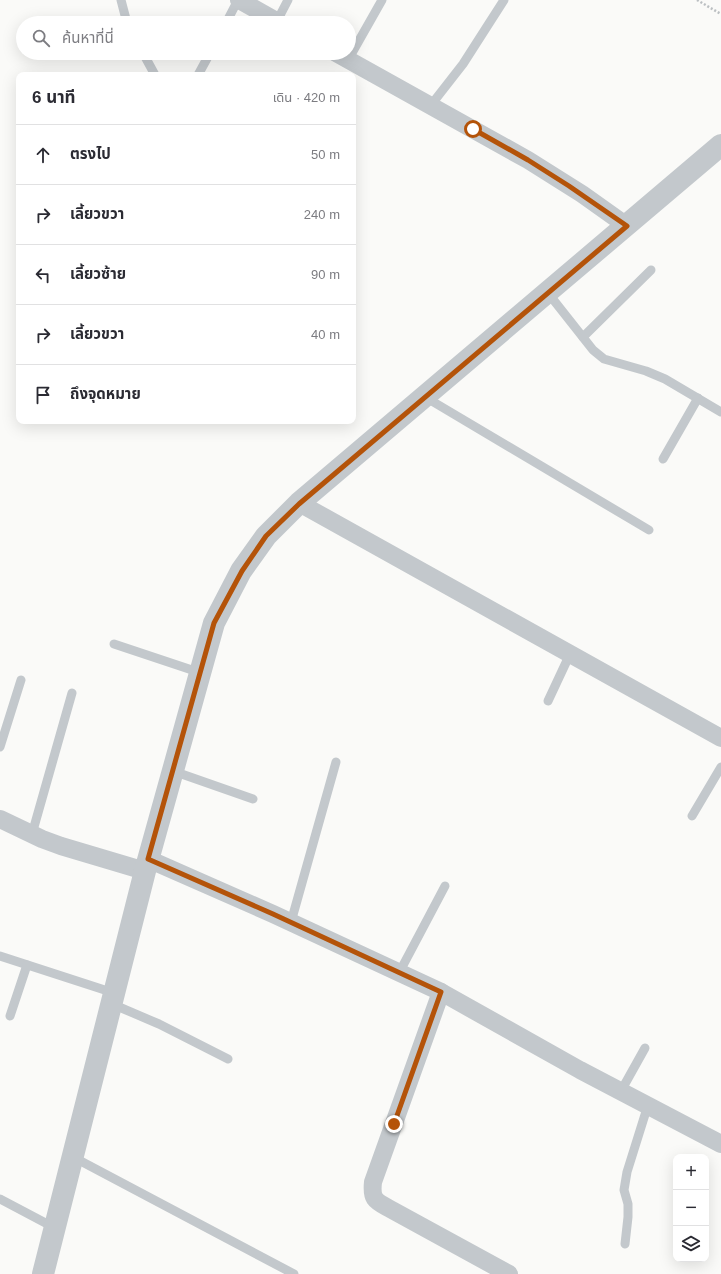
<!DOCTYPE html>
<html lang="th">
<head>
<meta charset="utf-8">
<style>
	body { margin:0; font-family:Helvetica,"Noto Sans Thai",sans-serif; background:#f7f7f7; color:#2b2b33 }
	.controls { position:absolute; right:12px; bottom:12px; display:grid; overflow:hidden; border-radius:8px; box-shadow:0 4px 16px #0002 }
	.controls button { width:36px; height:36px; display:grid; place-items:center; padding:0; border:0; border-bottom:1px solid #e1e1e2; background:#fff; color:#2b2b33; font:20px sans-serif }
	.stop { position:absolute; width:12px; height:12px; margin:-9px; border:3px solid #b45309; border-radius:50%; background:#fff }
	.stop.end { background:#b45309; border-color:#fff; box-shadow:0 1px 4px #0008 }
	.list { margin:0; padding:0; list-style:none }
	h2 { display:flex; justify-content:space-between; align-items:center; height:52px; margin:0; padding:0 16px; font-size:17px }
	h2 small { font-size:13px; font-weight:400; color:#7c7c81 }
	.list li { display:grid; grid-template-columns:26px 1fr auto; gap:12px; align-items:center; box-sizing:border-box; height:60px; padding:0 16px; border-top:1px solid #e1e1e2 }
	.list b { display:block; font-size:15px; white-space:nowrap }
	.list em { font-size:13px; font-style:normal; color:#7c7c81 }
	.icon { flex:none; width:22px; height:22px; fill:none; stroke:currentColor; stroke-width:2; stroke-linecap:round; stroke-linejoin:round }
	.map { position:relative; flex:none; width:721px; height:1274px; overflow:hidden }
	.search { position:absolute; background:#fff; box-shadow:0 4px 16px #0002; left:16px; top:16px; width:340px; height:44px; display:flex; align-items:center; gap:10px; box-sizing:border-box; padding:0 14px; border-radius:22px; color:#7c7c81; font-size:15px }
	.panel { position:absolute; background:#fff; box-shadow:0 4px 16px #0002; left:16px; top:72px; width:340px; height:352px; border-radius:8px }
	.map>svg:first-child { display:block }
</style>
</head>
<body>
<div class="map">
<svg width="721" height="1274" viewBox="0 0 721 1274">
	<rect width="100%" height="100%" fill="#fafaf8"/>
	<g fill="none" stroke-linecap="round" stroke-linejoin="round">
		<polyline stroke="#bbbfc2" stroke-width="2.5" stroke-dasharray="2 2" stroke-linecap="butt" points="697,0 721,14"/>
		<g stroke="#c3c8cc" stroke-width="9">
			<polyline points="121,0 127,23"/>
			<polyline points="277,21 288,0"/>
			<polyline points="226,23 238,0"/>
			<polyline points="143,53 155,75"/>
			<polyline points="348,60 382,0"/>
			<polyline points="198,75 210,53"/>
			<polyline points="431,105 463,64 504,0"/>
			<polyline points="548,293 593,350 604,359 646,371 665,379 721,412"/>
			<polyline points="583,337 651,270"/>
			<polyline points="425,397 649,530"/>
			<polyline points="663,459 698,398"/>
			<polyline points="114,644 201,673"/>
			<polyline points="548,701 570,654"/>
			<polyline points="0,747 21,680"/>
			<polyline points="173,771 253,799"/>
			<polyline points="692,816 721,767"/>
			<polyline points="32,834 72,693"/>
			<polyline points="291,922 336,762"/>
			<polyline points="0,956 114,993"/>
			<polyline points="399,973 445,886"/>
			<polyline points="112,1004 159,1024 228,1059"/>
			<polyline points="10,1016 27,965"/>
			<polyline points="621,1091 645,1048"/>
			<polyline points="73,1157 294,1274"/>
			<polyline points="0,1199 55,1228"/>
			<polyline points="625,1244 628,1217 628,1204 624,1190 627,1172 648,1105"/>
		</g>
		<g stroke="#c3c8cc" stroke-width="18">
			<polyline points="239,0 280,23"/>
			<polyline points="336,53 528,160 582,194 627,226"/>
			<polyline points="299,503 721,738"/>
			<polyline points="0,819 42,839 61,846 145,871"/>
			<polyline points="148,859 273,914 441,992 580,1070 721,1144"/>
			<path d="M 441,992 L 373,1182 C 371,1201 376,1201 392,1210 L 509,1274"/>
		</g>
		<polyline stroke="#c3c8cc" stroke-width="22" points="43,1274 145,871 214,623 241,571 266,536 299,503 721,145"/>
	</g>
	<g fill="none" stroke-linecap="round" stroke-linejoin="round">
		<polyline stroke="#b45309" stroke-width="5" points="394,1124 441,992 273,914 148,859 214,623 242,571 266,536 299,504 627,226 569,186 528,160 473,129"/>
	</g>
</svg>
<div class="controls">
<button>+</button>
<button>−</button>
<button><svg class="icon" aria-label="layers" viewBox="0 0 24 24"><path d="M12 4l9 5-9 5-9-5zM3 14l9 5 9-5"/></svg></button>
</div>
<div class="stop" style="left:473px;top:129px"></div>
<div class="stop end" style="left:394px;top:1124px"></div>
<div class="search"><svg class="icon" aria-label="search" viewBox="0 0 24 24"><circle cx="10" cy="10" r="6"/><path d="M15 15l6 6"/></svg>ค้นหาที่นี่</div>
<section class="panel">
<h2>6 นาที<small>เดิน · 420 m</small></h2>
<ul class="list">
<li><svg class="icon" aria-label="ahead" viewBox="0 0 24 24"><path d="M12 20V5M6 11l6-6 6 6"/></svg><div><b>ตรงไป</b></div><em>50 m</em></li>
<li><svg class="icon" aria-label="right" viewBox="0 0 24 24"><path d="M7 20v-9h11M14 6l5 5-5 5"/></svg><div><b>เลี้ยวขวา</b></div><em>240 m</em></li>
<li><svg class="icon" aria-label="left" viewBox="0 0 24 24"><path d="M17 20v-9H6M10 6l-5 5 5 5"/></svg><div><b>เลี้ยวซ้าย</b></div><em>90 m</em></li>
<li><svg class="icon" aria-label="right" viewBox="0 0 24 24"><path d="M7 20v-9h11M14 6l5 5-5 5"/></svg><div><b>เลี้ยวขวา</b></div><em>40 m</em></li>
<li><svg class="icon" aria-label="arrive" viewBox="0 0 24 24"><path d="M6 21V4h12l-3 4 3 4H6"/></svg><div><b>ถึงจุดหมาย</b></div></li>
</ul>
</section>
</div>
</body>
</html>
